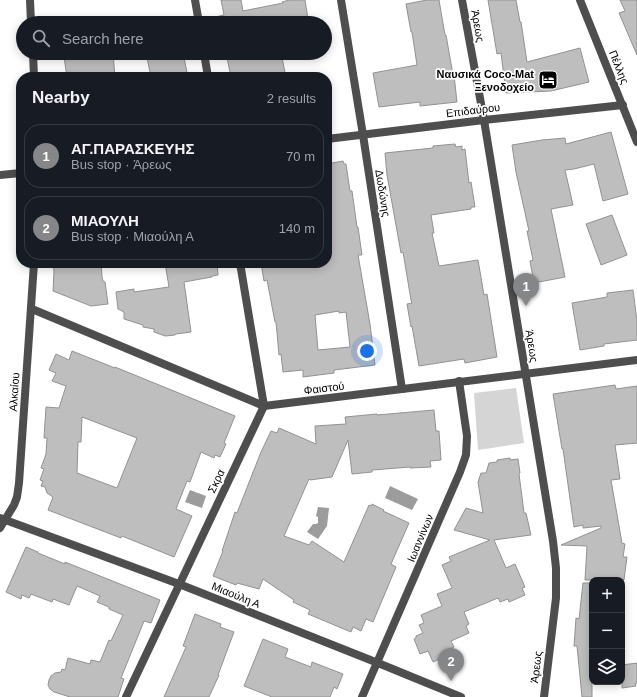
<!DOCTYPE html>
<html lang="en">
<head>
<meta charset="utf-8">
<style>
	body { margin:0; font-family:Helvetica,sans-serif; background:#242831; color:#f1f3f6 }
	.controls { position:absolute; right:12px; bottom:12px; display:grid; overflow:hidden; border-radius:8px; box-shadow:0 2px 10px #0003 }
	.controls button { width:36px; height:36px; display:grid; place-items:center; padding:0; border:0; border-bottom:1px solid #363941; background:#171b24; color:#f1f3f6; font:20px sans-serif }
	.you { position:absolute; left:367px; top:351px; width:14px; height:14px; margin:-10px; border:3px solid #fff; border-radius:50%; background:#1a73e8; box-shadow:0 0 0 6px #1a73e833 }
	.badge { display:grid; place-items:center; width:26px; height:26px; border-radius:50%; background:#858687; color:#fff; font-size:13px; font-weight:700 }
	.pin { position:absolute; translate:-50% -33px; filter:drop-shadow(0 1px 2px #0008) }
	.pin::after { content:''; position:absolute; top:21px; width:14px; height:12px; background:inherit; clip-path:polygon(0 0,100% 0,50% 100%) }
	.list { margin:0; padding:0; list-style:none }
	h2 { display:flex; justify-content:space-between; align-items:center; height:52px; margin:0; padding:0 16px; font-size:17px }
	h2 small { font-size:13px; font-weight:400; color:#9ea1a6 }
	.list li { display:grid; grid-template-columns:26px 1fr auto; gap:12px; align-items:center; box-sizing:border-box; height:64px; margin:0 8px 8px; padding:0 8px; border:1px solid #363941; border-radius:16px }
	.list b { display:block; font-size:15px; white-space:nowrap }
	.list p { margin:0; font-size:13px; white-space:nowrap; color:#9ea1a6 }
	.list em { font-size:13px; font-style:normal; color:#9ea1a6 }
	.icon { flex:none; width:22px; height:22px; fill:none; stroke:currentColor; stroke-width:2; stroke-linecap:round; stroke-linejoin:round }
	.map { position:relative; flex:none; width:637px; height:697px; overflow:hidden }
	.search { position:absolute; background:#171b24; box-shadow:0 2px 10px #0003; left:16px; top:16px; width:316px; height:44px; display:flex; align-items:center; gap:10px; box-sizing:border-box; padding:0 14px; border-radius:22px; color:#9ea1a6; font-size:15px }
	.panel { position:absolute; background:#171b24; box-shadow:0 2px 10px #0003; left:16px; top:72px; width:316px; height:196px; border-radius:16px }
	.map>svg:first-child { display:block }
</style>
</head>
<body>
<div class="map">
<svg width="637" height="697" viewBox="0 0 637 697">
	<rect width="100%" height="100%" fill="#fff"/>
	<polygon fill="#d5d5d5" points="516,388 524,443 478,450 474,393"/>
	<g fill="#9c9c9c">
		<polygon points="390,486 418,499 412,510 385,498"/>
		<polygon points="190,490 206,496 202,508 185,502"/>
		<polygon points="318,507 329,508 327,526 318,539 307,532 313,524 316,524 318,523 318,517 316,516"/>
	</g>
	<g fill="#bebebe" stroke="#929292" fill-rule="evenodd">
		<polygon points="221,0 241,0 243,11 283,3 282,2 289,0 305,0 308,19 278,23 216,23 215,17 224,15"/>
		<polygon points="427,0 439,0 445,35 446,35 453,75 454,75 457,102 420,106 420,102 379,107 373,73 417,65 412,32 411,32 406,4"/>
		<polygon points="488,0 516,0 520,22 521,22 527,62 580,48 589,82 551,91 506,93 501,53 497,54"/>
		<polygon points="620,0 637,0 637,55 619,13 625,11"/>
		<polygon points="104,53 113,53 115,77 67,77 64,57"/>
		<polygon points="146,53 183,53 188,77 151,77"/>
		<polygon points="226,53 281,53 286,77 231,77"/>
		<polygon points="611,132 628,194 603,201 594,164 574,169 565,170 573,205 551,209 565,277 534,283 530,261 533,260 527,231 529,231 516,172 512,145 542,140 565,138 566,144"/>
		<polygon points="455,144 456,147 462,146 462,150 465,149 469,183 471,182 475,207 471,207 471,209 431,215 434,233 432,233 439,266 478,260 484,295 487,294 497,357 465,363 464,359 419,366 412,326 411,327 407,304 412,303 411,300 403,252 401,253 387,175 385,153 433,148 433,146"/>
		<path d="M 343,161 L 344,164 L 346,164 L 350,191 L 352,191 L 357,227 L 358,227 L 362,255 L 358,255 L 370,324 L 375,365 L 334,370 L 334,373 L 303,377 L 303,370 L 283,372 L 281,354 L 279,355 L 276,322 L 275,322 L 267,280 L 264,281 L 261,263 L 327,263 L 327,164 ZM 339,311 L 339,313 L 346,312 L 350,347 L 318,350 L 315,315 Z"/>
		<polygon points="612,215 627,255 601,265 586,224"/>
		<polygon points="53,263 101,263 102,277 103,281 105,282 108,304 91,306 53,291 54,271"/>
		<polygon points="165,263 217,263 218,275 212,276 212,277 184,282 191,332 176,334 175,335 165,336 154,332 154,329 143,327 143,325 124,319 124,312 118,309 116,292 134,289 134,292 169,287"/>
		<polygon points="633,290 637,321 637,340 604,344 604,346 580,350 572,303 607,297 607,293"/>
		<path d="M 72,351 L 115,368 L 115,367 L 235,416 L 224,443 L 226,444 L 220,457 L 215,455 L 214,458 L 201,452 L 190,482 L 187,481 L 176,509 L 192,516 L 174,557 L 122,536 L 121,538 L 48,510 L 53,497 L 47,493 L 45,487 L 41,486 L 43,481 L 40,480 L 44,469 L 41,468 L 46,454 L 47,438 L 44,438 L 46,407 L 59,408 L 66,386 L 52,381 L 56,373 L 49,370 L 56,354 L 69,360 ZM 82,417 L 137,438 L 117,488 L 77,473 L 78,442 L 81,442 Z"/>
		<polygon points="615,385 616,389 637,386 637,443 615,445 620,479 611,480 622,543 625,544 623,557 627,557 624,580 585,580 587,546 561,545 601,528 601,526 583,528 583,525 574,527 563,449 562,449 553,394"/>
		<polygon points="434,410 436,431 439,431 441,460 430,461 431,467 410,468 410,467 372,470 372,472 352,474 348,440 332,477 310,480 309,479 284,536 309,545 312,541 344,562 369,505 372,506 372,504 384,510 383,511 409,523 391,564 396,567 373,622 366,619 361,631 353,627 351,632 308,614 310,610 293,602 294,600 263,579 259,589 237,583 236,585 213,576 223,551 222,551 235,512 237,513 261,452 271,431 277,433 279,428 316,444 315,426 346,424 345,417 377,414 377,415"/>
		<polygon points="510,458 510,460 518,459 520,473 519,474 524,513 526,513 531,535 494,540 506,568 515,564 525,587 522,588 525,595 509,602 508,599 500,602 498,598 464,612 469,624 466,626 469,633 451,641 454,647 446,651 448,655 433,662 428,651 420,654 414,639 416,638 416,636 423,633 419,625 424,623 421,615 442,606 437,594 452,588 442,565 451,561 449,557 490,540 454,530 466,508 483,513 478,482 481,473 486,473 489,463 497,462 497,460"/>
		<polygon points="26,547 38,552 38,553 65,564 65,562 160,600 151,623 144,621 121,678 124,679 118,697 70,697 54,692 50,689 48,685 49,680 51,676 55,673 61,672 62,669 65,670 68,658 90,664 91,660 100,662 109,640 111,641 123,615 109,609 109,607 97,602 100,596 77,586 69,605 53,599 52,602 31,594 29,598 22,595 21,599 6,592"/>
		<polygon points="583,583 592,583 592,697 582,697 577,646 574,646 576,618 579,619"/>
		<polygon points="195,614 221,624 220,627 234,632 218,675 219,675 209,697 164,697 186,647 183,646"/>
		<polygon points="263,639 288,649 285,657 311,667 312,662 343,674 337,689 334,687 330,697 272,697 244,686"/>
		<polygon points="637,663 637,683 635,684 636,686 622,688 622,665"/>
	</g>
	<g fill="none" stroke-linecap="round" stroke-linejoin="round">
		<g stroke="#4e4e4e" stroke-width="8">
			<polyline points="30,0 31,23"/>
			<polyline points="195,0 199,23"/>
			<polyline points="341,0 363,135 402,389"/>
			<polyline points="462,0 484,120 553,541 556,568 556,598 544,697"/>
			<polyline points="580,0 637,142"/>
			<polyline points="33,53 34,77"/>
			<polyline points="204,53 208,77"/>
			<polyline points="327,139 484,120 623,105"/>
			<polyline points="0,175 21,173"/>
			<polyline points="32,309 264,406 637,360"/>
			<polyline points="0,518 179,584 378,663 461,697"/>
			<polyline points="0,528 14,505 17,497 19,483 34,263"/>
			<polyline points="126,697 264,406 240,263"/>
			<polyline points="362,697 460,472 466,455 467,436 459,381"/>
		</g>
	</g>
	<defs>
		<g id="hotel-square" transform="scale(1)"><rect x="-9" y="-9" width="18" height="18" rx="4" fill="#000" stroke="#fff"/><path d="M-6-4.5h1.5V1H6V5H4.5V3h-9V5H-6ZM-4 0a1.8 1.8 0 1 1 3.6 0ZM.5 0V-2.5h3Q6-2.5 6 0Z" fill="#fff"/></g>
	</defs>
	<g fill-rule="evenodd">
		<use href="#hotel-square" x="548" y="80"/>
	</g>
	<g text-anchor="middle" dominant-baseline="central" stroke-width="3.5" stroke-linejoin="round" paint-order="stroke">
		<g font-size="11" fill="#000" stroke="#fff">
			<text transform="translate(478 26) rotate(80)">Άρεως</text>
			<text transform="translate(619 67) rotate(68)">Πέλλης</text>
			<text transform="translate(473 110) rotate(-7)">Επιδαύρου</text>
			<text transform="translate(383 193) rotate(81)">Δωδώνης</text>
			<text transform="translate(532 346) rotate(81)">Άρεως</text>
			<text transform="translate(324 388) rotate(-7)">Φαιστού</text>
			<text transform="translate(14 392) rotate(-86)">Αλκαίου</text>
			<text transform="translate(216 481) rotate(-65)">Σκρα</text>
			<text transform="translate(420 538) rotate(-67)">Ιωαννίνων</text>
			<text transform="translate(236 595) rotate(22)">Μιαούλη Α</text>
			<text transform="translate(536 667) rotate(-83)">Άρεως</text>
		</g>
		<g font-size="11" font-weight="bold" fill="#000" stroke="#fff" text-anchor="end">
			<text x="534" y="74">Ναυσικά Coco-Mat<tspan x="534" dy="13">Ξενοδοχείο</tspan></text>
		</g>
	</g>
</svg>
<div class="controls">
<button>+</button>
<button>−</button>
<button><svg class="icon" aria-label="layers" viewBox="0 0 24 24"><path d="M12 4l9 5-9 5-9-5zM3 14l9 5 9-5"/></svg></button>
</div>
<div class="you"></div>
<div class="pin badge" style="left:526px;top:306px">1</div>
<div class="pin badge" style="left:451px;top:681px">2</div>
<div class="search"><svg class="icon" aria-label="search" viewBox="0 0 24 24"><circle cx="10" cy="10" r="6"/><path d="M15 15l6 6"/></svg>Search here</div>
<section class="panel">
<h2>Nearby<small>2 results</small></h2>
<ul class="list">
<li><span class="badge">1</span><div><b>ΑΓ.ΠΑΡΑΣΚΕΥΗΣ</b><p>Bus stop · Άρεως</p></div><em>70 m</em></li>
<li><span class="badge">2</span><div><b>ΜΙΑΟΥΛΗ</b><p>Bus stop · Μιαούλη Α</p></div><em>140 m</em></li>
</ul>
</section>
</div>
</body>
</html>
